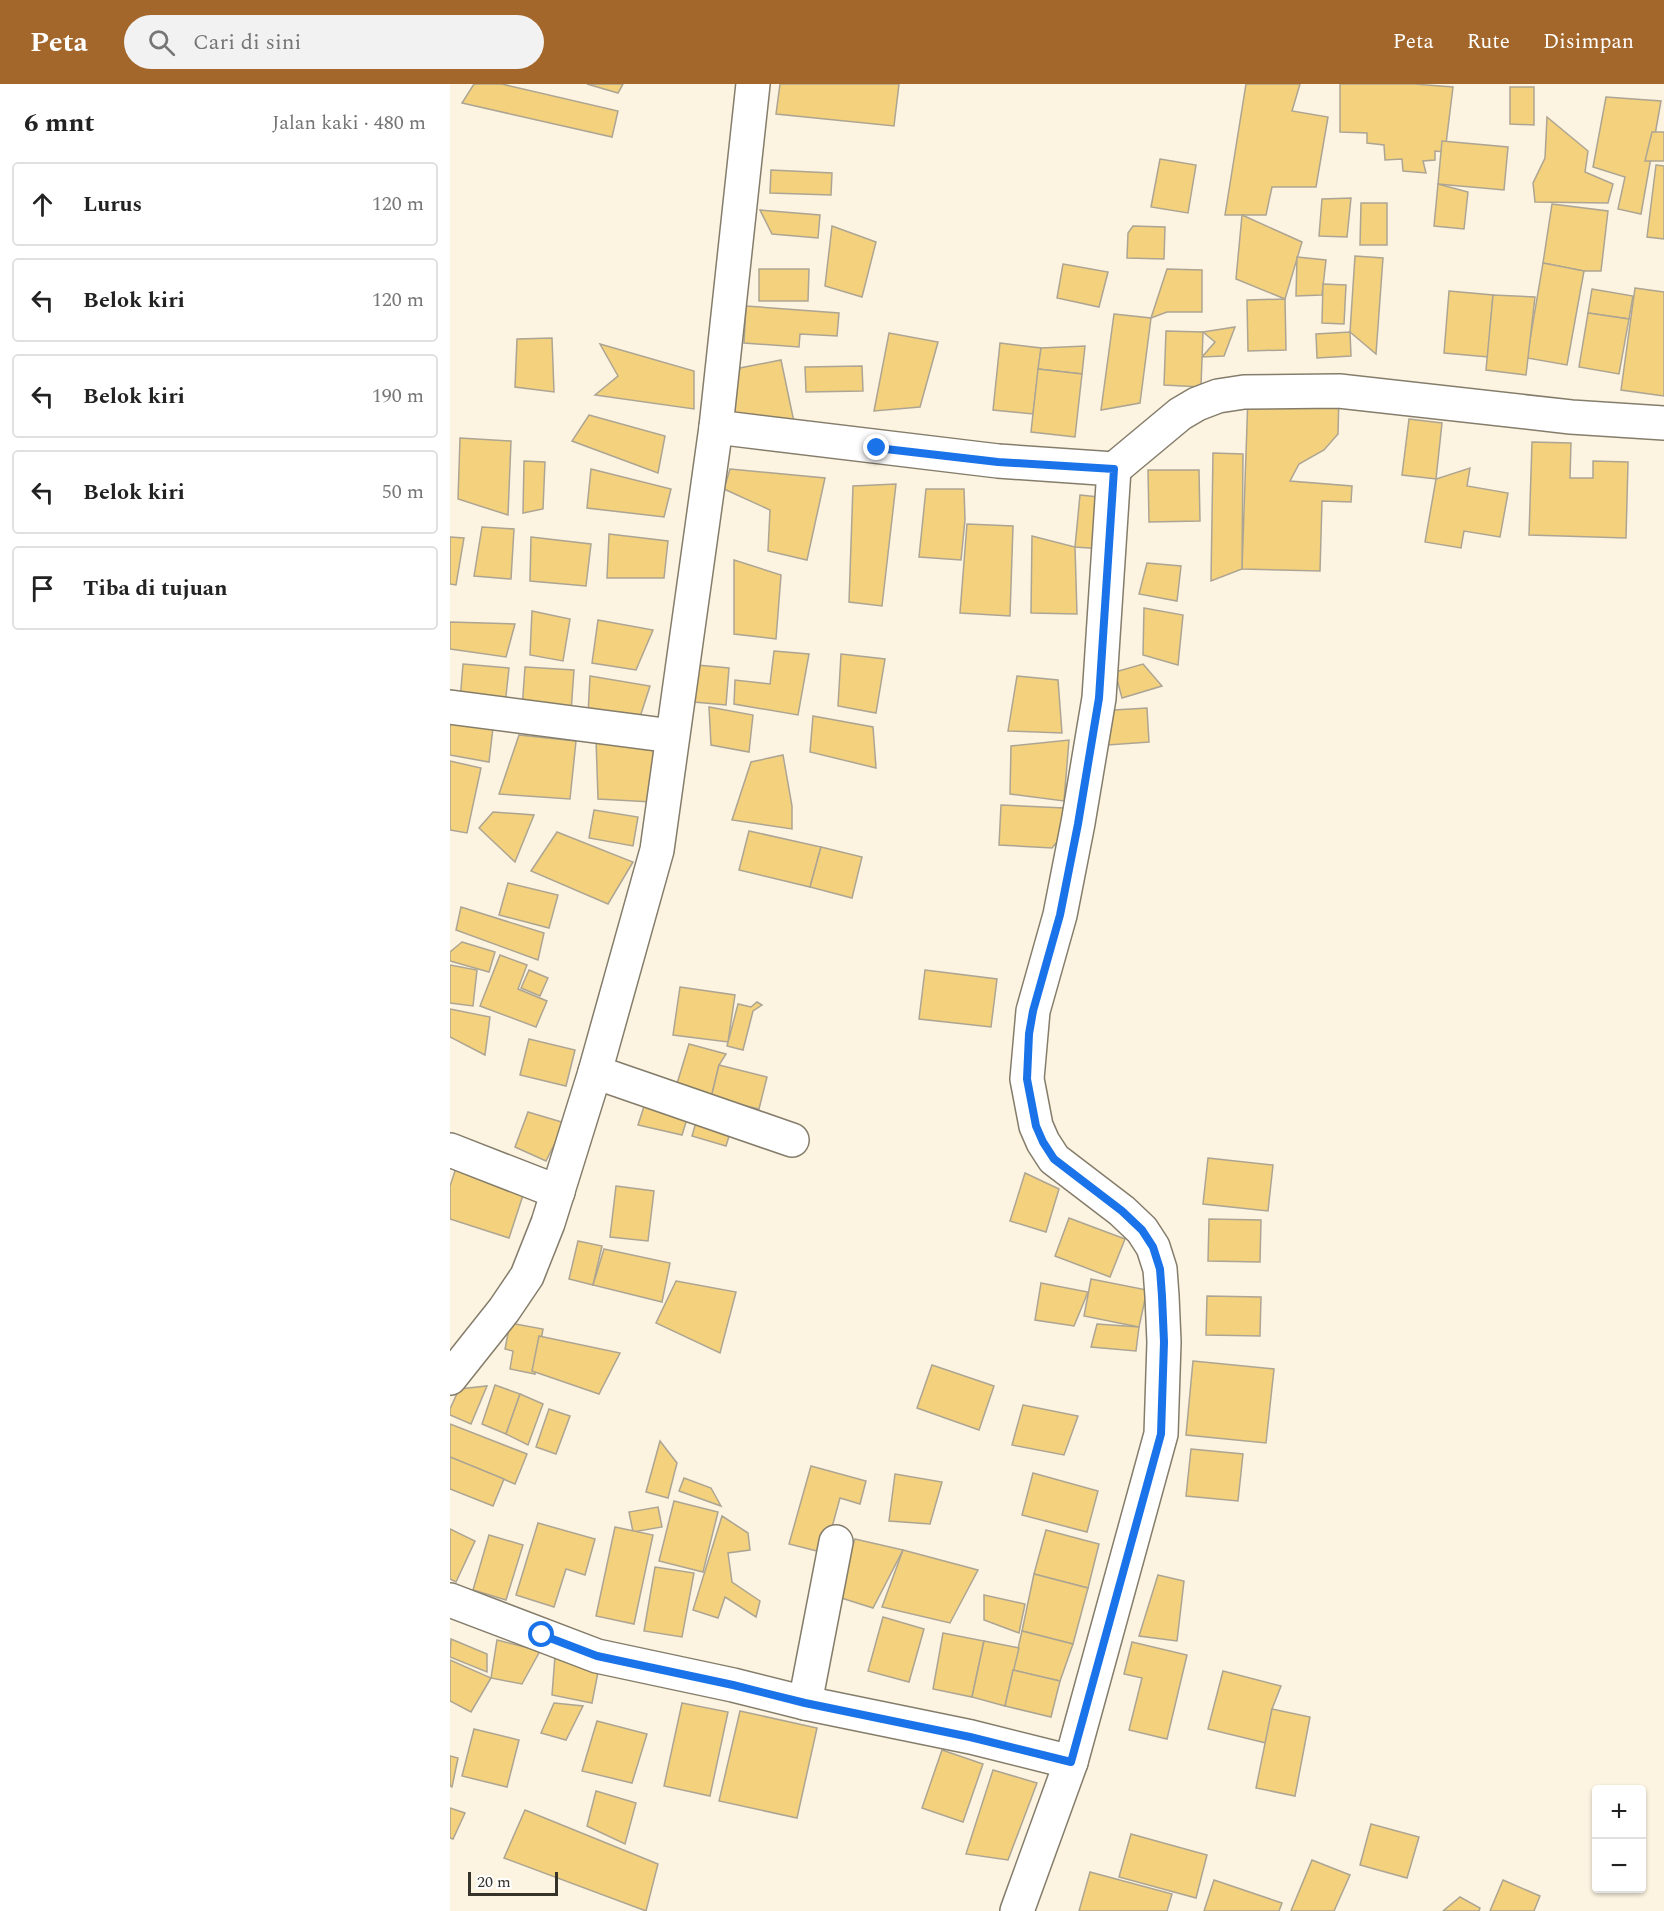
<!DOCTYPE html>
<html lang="id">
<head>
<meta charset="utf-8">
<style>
	body { margin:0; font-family:Spectral,serif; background:#f2f2f2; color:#222 }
	.controls { position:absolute; right:18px; bottom:18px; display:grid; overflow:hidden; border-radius:6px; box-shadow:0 2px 4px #0004 }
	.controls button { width:54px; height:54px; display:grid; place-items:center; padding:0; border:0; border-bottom:2px solid #e0e0e0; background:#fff; color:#222; font:30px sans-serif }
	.scale { position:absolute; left:18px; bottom:15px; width:90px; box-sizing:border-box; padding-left:6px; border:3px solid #35322a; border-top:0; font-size:16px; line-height:21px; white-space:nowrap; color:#35322a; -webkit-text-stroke:4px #fff; paint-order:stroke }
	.stop { position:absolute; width:18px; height:18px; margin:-14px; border:4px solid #1a73e8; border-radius:50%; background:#fff }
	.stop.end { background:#1a73e8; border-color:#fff; box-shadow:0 2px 6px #0008 }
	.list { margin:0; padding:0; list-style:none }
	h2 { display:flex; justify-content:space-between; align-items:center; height:78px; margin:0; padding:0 24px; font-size:26px }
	h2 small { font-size:20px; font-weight:400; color:#767676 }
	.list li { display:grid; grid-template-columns:39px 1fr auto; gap:18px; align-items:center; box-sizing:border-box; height:84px; margin:0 12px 12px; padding:0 12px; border:2px solid #e0e0e0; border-radius:6px }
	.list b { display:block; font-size:22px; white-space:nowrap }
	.list em { font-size:20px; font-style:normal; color:#767676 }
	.icon { flex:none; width:33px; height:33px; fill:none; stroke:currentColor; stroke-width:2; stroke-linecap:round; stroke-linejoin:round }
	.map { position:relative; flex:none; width:1214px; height:1827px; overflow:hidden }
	header { display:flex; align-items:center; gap:36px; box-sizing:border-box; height:84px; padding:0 30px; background:#a4672b; color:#fff }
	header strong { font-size:28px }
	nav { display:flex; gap:33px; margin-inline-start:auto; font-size:21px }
	.search { width:420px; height:54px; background:#f2f2f2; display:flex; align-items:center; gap:15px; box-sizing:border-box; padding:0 21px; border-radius:33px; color:#767676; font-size:22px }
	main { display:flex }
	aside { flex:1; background:#fff }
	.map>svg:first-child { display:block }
</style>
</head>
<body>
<header>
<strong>Peta</strong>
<div class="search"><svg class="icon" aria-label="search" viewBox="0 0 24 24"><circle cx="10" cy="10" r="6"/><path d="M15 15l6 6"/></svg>Cari di sini</div>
<nav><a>Peta</a><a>Rute</a><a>Disimpan</a></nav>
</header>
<main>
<aside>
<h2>6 mnt<small>Jalan kaki · 480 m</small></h2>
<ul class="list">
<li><svg class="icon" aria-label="ahead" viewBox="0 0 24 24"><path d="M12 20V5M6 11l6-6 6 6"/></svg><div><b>Lurus</b></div><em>120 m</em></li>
<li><svg class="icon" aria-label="left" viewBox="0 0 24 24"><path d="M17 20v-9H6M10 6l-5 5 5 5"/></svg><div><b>Belok kiri</b></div><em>120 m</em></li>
<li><svg class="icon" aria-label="left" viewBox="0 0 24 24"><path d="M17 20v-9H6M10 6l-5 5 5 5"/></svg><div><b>Belok kiri</b></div><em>190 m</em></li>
<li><svg class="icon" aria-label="left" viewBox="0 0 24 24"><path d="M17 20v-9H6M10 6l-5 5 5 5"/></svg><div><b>Belok kiri</b></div><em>50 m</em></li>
<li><svg class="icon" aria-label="arrive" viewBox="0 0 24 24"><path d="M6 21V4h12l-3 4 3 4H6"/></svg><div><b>Tiba di tujuan</b></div></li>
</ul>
</aside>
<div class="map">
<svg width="1214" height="1827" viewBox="0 0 1214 1827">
	<rect width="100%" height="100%" fill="#fcf4e0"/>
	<g fill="#f4d17c" stroke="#ada593" stroke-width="1.5">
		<polygon points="24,0 52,0 168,27 162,53 12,19"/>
		<polygon points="137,0 173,0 168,9"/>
		<polygon points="330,0 449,0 444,42 326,30"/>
		<polygon points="796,0 850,0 842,27 878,33 866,103 822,103 816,131 775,131"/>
		<polygon points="890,0 964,0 1003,3 995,68 985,67 985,76 973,77 976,89 953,87 952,75 935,76 934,61 917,59 917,49 890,48"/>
		<polygon points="1060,3 1084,3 1084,41 1060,40"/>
		<polygon points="1156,13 1211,17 1191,130 1168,125 1175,93 1143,83"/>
		<polygon points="1097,33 1138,67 1135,88 1163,100 1158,119 1085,118 1083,99 1095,74"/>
		<polygon points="1202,48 1214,48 1214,77 1195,77"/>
		<polygon points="992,57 1058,63 1054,106 988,100"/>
		<polygon points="710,75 746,81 738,129 701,123"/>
		<polygon points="1206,81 1214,82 1214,155 1197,153"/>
		<polygon points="321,86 382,89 381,111 320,109"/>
		<polygon points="988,100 1018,108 1014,145 984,142"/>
		<polygon points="901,114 897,153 869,152 872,115"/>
		<polygon points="911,119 937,119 937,161 910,161"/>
		<polygon points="1102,120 1158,127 1151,187 1134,187 1093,179"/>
		<polygon points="310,126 370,131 368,154 322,150"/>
		<polygon points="792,131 852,158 835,215 786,195"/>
		<polygon points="382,142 426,158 412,213 375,202"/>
		<polygon points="683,142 715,143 714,175 677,174 678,149"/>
		<polygon points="905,172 933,174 926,270 900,248"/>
		<polygon points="847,173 876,176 872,211 846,212"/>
		<polygon points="1093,179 1134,187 1117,281 1077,274"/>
		<polygon points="613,180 658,188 649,223 607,214"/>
		<polygon points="309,185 359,185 358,217 309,217"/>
		<polygon points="717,185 752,186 752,228 717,228 701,234"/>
		<polygon points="873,200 896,201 894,240 872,239"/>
		<polygon points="1185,204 1214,208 1214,312 1171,306"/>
		<polygon points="1142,205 1183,212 1179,235 1138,229"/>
		<polygon points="999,207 1043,211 1038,273 994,269"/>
		<polygon points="1043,211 1085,213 1076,291 1036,286"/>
		<polygon points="835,215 836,266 798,267 797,216"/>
		<polygon points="296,222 389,229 387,252 350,250 349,263 294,259"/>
		<polygon points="1138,229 1179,235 1169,290 1129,283"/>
		<polygon points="664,230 701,234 690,319 651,326"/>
		<polygon points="785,243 774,272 752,273 765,258 753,248"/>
		<polygon points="716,247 753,248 751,303 714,301"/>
		<polygon points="900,248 901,272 867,274 866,250"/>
		<polygon points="439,249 488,258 470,323 424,327"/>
		<polygon points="102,254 104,308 65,303 67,255"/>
		<polygon points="550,259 591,264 583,330 543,326"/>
		<polygon points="150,260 244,287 244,325 145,311 168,292"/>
		<polygon points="635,262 632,290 588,285 591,264"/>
		<polygon points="331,276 344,338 280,332 290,284"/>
		<polygon points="412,282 413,307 356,308 355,283"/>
		<polygon points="588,285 632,290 625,353 581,348"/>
		<polygon points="889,311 888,350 874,366 849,380 840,397 902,402 901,418 872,417 870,487 792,485 798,312"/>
		<polygon points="139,331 215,352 208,389 122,357"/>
		<polygon points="959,335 992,339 986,395 952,391"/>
		<polygon points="10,354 61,357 58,431 8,415"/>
		<polygon points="1082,358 1121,359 1120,394 1143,394 1143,377 1178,378 1176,454 1079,451"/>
		<polygon points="763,369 793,370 792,485 761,497"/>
		<polygon points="74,377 95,378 93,425 73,429"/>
		<polygon points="1020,384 1017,402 1058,409 1050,453 1014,447 1011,464 975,458 986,395"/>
		<polygon points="141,385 221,405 214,433 137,424"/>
		<polygon points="280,385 375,394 357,476 318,467 320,426 274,405"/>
		<polygon points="698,386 749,386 750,437 699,438"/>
		<polygon points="446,400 432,522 399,518 403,402"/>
		<polygon points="476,405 514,405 515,436 511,476 469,473"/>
		<polygon points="630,411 658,414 653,465 625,463"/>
		<polygon points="517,440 563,442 560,532 510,529"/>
		<polygon points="32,443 64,445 61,495 24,492"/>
		<polygon points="159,450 218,457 214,494 157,494"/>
		<polygon points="582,452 625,463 627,530 581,529"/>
		<polygon points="0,453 14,454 6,501 0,500"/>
		<polygon points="81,453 141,460 136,502 80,497"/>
		<polygon points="284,476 331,491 326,555 284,550"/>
		<polygon points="697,479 731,482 727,517 689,510"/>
		<polygon points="694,524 733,531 728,581 693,571"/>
		<polygon points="82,527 120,535 113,577 80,571"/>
		<polygon points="148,536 203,546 186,586 142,579"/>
		<polygon points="0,538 65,540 56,573 0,565"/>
		<polygon points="324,567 359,570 348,631 284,620 285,596 320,600"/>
		<polygon points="391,570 435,575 426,629 388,622"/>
		<polygon points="13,580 59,584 55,621 10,617"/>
		<polygon points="693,580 712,602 672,614 665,588"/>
		<polygon points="247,581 279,584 276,621 244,618"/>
		<polygon points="75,583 124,586 121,628 72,625"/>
		<polygon points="140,592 200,602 190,633 138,631"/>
		<polygon points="567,592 608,596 612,649 558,647"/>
		<polygon points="259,623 303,631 299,668 261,661"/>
		<polygon points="697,624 699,658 658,661 664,626"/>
		<polygon points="363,632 423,643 426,684 360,668"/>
		<polygon points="44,635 39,678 0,671 0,637"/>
		<polygon points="69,651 126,657 120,715 49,710"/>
		<polygon points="146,655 204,659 202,718 148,715"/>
		<polygon points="619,656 614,717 560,710 561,662"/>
		<polygon points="333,671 342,722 342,745 282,736 301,678"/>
		<polygon points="0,677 31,684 17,749 0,746"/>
		<polygon points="551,721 614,724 614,742 607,758 602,764 549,761"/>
		<polygon points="144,726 188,733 183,762 139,754"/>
		<polygon points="43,728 84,731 65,778 29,744"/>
		<polygon points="299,747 371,763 360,803 289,786"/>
		<polygon points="107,748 183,778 158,820 81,787"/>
		<polygon points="371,763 412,773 402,814 360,803"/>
		<polygon points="58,799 108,811 99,844 49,831"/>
		<polygon points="11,823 94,849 88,876 6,846"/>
		<polygon points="12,858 45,868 39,888 0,877 0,868"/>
		<polygon points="50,871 77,881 68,905 97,917 86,943 30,922"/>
		<polygon points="0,881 27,886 23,922 0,919"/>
		<polygon points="79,886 98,894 90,912 71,904"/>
		<polygon points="475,886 547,895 541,943 469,935"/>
		<polygon points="230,903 285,911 278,958 223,951"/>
		<polygon points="307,918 312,921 303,927 293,966 277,962 288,920 301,923"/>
		<polygon points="0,925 40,933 35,971 0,953"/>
		<polygon points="79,955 125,966 116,1002 70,991"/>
		<polygon points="239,960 276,970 269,981 261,1014 226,1003"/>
		<polygon points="269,981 317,993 309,1025 261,1014"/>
		<polygon points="199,1007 241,1022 232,1051 188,1041"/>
		<polygon points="78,1028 115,1039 96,1077 65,1063"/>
		<polygon points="249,1028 283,1039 276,1062 242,1052"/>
		<polygon points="758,1074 823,1081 818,1127 753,1120"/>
		<polygon points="8,1078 77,1099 59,1154 0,1135 0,1102"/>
		<polygon points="575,1089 609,1105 596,1148 560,1137"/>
		<polygon points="166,1102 204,1107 198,1157 160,1153"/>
		<polygon points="619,1134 675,1155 660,1193 605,1172"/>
		<polygon points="759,1135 811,1136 810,1178 758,1177"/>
		<polygon points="128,1157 152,1162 143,1201 119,1195"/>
		<polygon points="154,1165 220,1179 212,1218 143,1201"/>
		<polygon points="641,1195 697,1206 689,1243 634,1232"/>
		<polygon points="226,1197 286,1208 270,1269 206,1239"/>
		<polygon points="591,1199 638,1208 624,1242 585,1236"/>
		<polygon points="757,1212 811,1213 810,1252 756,1251"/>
		<polygon points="60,1239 93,1245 85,1290 60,1285 63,1267 55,1265"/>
		<polygon points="647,1240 689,1243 686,1267 641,1263"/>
		<polygon points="89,1252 170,1269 149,1310 82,1287"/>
		<polygon points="743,1277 824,1285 816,1359 736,1351"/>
		<polygon points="482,1281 544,1302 529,1346 467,1324"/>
		<polygon points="45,1301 70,1310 56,1350 32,1340"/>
		<polygon points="37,1302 21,1340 0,1331 0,1325 9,1305"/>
		<polygon points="70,1310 93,1320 78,1361 56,1350"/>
		<polygon points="573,1321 628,1332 614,1371 562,1361"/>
		<polygon points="99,1325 120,1332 106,1370 86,1363"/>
		<polygon points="0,1340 77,1370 65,1400 0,1373"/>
		<polygon points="210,1357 227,1379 218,1414 196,1408"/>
		<polygon points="741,1365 793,1370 788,1417 736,1412"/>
		<polygon points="0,1373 54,1395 43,1422 0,1405"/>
		<polygon points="361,1382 416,1397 410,1420 390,1414 375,1469 339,1460"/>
		<polygon points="583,1389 648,1407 637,1448 572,1431"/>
		<polygon points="445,1390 492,1398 480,1440 439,1437"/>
		<polygon points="234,1394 261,1404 271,1422 229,1407"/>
		<polygon points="224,1417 268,1428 253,1488 209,1477"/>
		<polygon points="208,1423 212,1443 183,1448 179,1428"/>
		<polygon points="272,1432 298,1449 300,1466 278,1469 282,1498 310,1517 306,1533 275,1513 268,1534 243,1526"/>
		<polygon points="88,1439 145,1455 135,1491 116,1485 104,1523 66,1511"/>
		<polygon points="165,1443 203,1451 184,1540 146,1532"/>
		<polygon points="0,1445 25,1457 6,1498 0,1495"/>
		<polygon points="596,1446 649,1460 638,1504 584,1490"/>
		<polygon points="39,1451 73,1461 56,1516 23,1506"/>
		<polygon points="405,1455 453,1466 423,1524 385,1512"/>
		<polygon points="453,1466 528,1486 500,1539 432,1523"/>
		<polygon points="205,1483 244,1489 232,1553 194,1547"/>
		<polygon points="584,1490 638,1504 623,1560 572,1547"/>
		<polygon points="708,1491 734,1497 727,1557 689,1552"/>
		<polygon points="534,1511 575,1520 569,1549 534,1536"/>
		<polygon points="433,1533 474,1545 459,1598 418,1587"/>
		<polygon points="572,1547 623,1560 610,1597 563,1586"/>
		<polygon points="493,1549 534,1557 522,1613 483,1605"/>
		<polygon points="1,1555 37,1570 37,1588 0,1573"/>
		<polygon points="47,1556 90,1567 72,1600 41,1594"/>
		<polygon points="534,1557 569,1564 555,1622 522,1613"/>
		<polygon points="682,1558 737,1571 717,1655 679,1646 692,1594 674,1590"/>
		<polygon points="105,1572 149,1583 142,1619 102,1611"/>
		<polygon points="0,1576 41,1594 21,1628 0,1617"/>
		<polygon points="563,1586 610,1597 601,1633 555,1622"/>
		<polygon points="773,1587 831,1602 822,1625 816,1659 758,1645"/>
		<polygon points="104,1619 133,1622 116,1656 91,1649"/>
		<polygon points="232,1619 278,1628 260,1712 214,1702"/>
		<polygon points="822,1625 860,1633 845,1712 806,1704"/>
		<polygon points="290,1627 367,1644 347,1734 269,1717"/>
		<polygon points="147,1637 197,1650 182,1699 132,1687"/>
		<polygon points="24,1645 69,1656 57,1703 12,1692"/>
		<polygon points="492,1666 533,1680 513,1738 472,1724"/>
		<polygon points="0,1672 8,1674 2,1703 0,1702"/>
		<polygon points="543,1686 587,1699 558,1776 516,1770"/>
		<polygon points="146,1707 186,1719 175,1760 137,1742"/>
		<polygon points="0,1724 15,1729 3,1755 0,1754"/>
		<polygon points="75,1726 208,1780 196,1827 54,1774"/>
		<polygon points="921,1740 969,1753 957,1794 910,1781"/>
		<polygon points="681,1750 757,1771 746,1814 669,1793"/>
		<polygon points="862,1776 900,1791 884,1827 841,1827"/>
		<polygon points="640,1788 722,1810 717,1827 629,1827"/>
		<polygon points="764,1796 832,1819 829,1827 754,1827"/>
		<polygon points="1053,1796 1090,1812 1084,1827 1040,1827"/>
		<polygon points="1010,1813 1030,1824 1029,1827 993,1827"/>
	</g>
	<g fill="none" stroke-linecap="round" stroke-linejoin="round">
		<g stroke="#857d6b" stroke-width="36">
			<g id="minor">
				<polyline points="266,343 548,377 664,385 730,330 747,320 768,312 794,308 889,307 1121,333 1214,339"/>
				<polyline points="0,623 222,652"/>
				<polyline points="145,988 342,1056"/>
				<polyline points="0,1066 108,1108"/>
				<polyline points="0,1294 54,1226 77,1192 98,1139 145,988 207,766 266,343 303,0"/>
				<polyline points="0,1516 147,1572 283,1601 355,1619 521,1653 621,1678"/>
				<polyline points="355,1619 386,1458"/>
				<polyline points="567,1827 621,1678 711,1350 714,1258 712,1212 710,1185 703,1163 692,1146 672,1127 604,1075 593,1058 586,1042 577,995 583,927 610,831 628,739 649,614 664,385"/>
			</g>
		</g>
		<use href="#minor" stroke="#fff" stroke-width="33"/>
	</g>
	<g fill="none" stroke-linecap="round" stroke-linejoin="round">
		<polyline stroke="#1a73e8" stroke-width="8" points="92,1551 147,1572 283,1601 355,1619 520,1653 621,1678 711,1350 714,1258 712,1212 710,1185 703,1163 692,1146 672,1127 604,1075 593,1058 586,1042 577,995 579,950 583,927 610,831 628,740 649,614 664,385 548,378 427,364"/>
	</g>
</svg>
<div class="controls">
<button>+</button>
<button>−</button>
</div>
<div class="scale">20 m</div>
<div class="stop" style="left:92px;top:1551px"></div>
<div class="stop end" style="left:427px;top:364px"></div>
</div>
</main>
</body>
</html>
